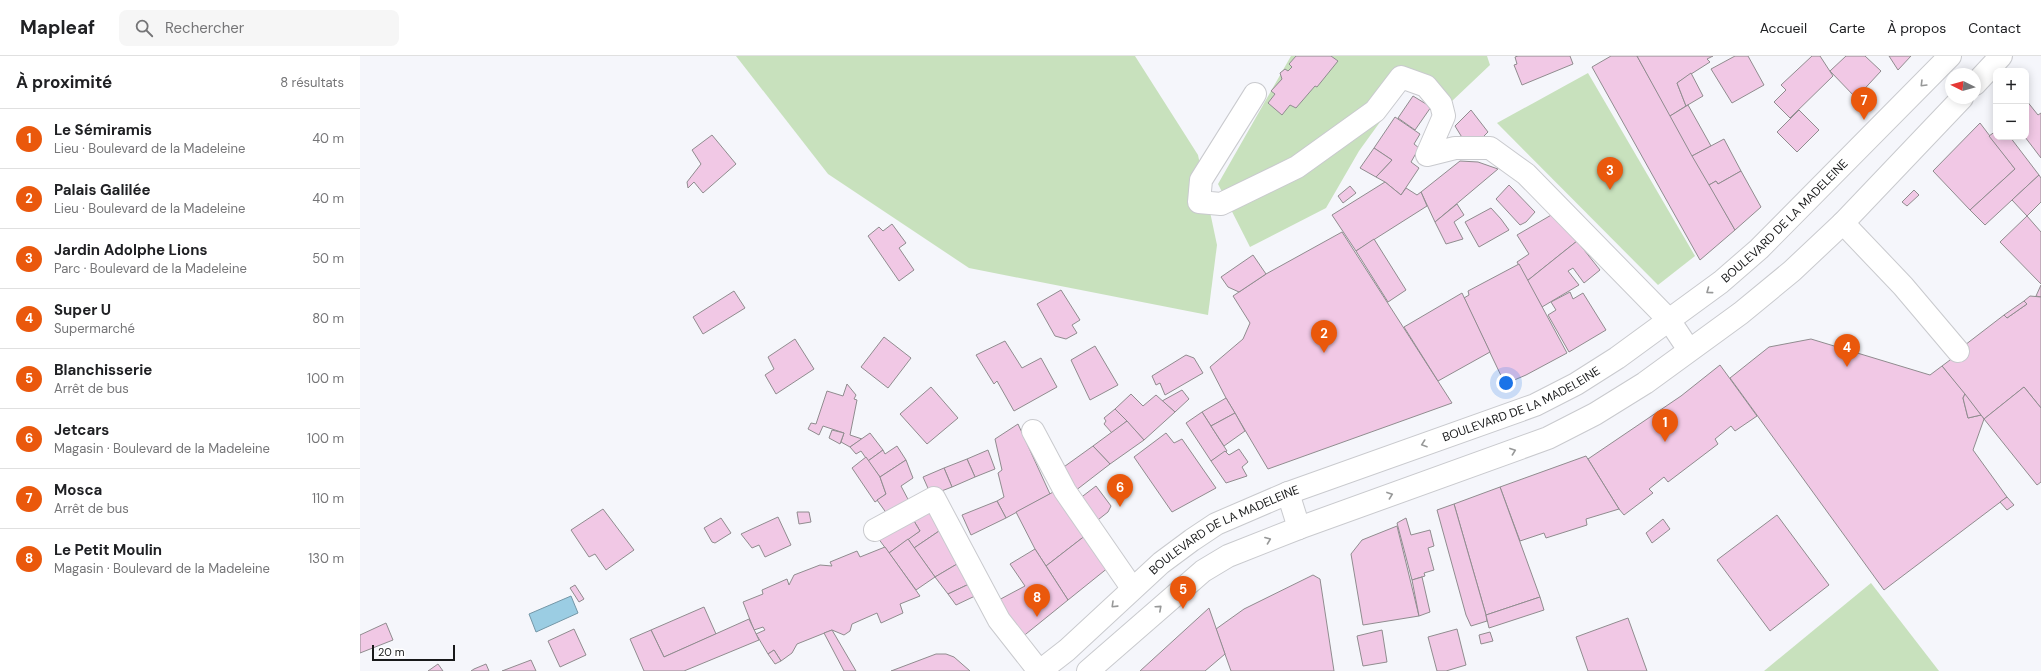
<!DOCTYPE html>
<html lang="fr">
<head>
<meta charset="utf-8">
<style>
	body { margin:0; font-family:"DM Sans",sans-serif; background:#f6f6f6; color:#202124 }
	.controls { position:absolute; right:12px; top:12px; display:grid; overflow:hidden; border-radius:8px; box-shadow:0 2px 10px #0003 }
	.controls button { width:36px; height:36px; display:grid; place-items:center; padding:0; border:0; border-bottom:1px solid #e0e0e0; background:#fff; color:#202124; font:20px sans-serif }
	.compass { position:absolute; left:1585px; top:12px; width:36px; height:36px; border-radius:50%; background:#fff; box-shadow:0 2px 10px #0003; rotate:275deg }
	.scale { position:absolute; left:12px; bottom:10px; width:83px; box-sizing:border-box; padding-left:4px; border:2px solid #18191a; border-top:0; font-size:11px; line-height:14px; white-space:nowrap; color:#18191a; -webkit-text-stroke:3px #fff; paint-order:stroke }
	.you { position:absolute; left:1146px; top:327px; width:14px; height:14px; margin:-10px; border:3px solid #fff; border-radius:50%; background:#1a73e8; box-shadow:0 0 0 6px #1a73e833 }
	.badge { display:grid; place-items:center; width:26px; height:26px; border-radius:50%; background:#ea580c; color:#fff; font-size:13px; font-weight:700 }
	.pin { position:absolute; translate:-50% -33px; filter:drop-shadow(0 1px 2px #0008) }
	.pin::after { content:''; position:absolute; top:21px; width:14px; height:12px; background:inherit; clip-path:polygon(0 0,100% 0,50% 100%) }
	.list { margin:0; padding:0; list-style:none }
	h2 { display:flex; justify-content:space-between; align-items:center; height:52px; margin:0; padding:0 16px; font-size:17px }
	h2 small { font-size:13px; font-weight:400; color:#757577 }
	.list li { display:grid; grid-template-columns:26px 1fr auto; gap:12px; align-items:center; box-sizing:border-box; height:60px; padding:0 16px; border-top:1px solid #e0e0e0 }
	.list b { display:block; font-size:15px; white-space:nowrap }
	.list p { margin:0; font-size:13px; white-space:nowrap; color:#757577 }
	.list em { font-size:13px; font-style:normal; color:#757577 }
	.icon { flex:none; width:22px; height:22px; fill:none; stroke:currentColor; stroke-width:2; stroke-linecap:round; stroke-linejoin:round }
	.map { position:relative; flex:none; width:1681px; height:615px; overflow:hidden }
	header { display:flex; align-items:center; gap:24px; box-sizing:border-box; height:56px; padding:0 20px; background:#fff; border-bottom:1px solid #e0e0e0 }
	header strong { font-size:19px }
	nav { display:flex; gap:22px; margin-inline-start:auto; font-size:14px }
	.search { width:280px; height:36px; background:#f6f6f6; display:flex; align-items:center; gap:10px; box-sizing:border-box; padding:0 14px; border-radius:8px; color:#757577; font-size:15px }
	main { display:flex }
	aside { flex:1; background:#fff }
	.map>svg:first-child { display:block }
</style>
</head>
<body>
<header>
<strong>Mapleaf</strong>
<div class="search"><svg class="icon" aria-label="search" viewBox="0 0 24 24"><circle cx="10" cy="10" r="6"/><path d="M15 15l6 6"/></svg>Rechercher</div>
<nav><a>Accueil</a><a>Carte</a><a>À propos</a><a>Contact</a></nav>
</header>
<main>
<aside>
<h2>À proximité<small>8 résultats</small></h2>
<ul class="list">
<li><span class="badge">1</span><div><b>Le Sémiramis</b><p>Lieu · Boulevard de la Madeleine</p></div><em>40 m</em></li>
<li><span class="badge">2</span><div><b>Palais Galilée</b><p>Lieu · Boulevard de la Madeleine</p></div><em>40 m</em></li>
<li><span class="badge">3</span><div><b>Jardin Adolphe Lions</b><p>Parc · Boulevard de la Madeleine</p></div><em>50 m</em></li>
<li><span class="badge">4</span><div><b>Super U</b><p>Supermarché</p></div><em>80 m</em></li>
<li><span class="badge">5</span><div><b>Blanchisserie</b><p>Arrêt de bus</p></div><em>100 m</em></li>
<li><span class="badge">6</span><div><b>Jetcars</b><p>Magasin · Boulevard de la Madeleine</p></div><em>100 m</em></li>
<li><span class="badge">7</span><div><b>Mosca</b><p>Arrêt de bus</p></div><em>110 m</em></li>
<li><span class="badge">8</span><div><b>Le Petit Moulin</b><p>Magasin · Boulevard de la Madeleine</p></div><em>130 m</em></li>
</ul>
</aside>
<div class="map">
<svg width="1681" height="615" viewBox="0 0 1681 615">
	<rect width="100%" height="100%" fill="#f5f6fb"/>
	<g fill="#c8e1bd">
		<polygon points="376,0 775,0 838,99 857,189 848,259 609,212 468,118"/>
		<polygon points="931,0 1127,0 1130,9 1091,46 1054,19 999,95 966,152 890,191 858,128"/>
		<polygon points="1228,17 1335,200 1298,229 1137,67"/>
		<polygon points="1511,527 1579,615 1404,615"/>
	</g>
	<polygon fill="#9bcde3" stroke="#7497a7" points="211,540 218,557 176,576 169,558"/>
	<g fill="#f1c8e5" stroke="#908c8f">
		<polygon points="936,0 971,0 978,5 957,31 955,30 936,52 930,49 922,59 908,47 915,38 911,35 922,23 920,17 925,13 928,15 932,11 929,8"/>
		<polygon points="1158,0 1210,0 1213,8 1162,29 1154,9 1157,8 1155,1"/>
		<polygon points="1251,0 1277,0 1375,174 1340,204 1232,11"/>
		<polygon points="1277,0 1353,0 1347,3 1350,6 1317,27 1326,50 1310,60"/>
		<polygon points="1375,0 1388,0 1404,29 1372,47 1351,13"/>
		<polygon points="1452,0 1460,0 1473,20 1430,62 1414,46 1426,34 1421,29"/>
		<polygon points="1486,0 1505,0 1521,15 1496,42 1470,15"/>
		<polygon points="1529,0 1551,0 1538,14"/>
		<polygon points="1331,17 1343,40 1326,50 1317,27"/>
		<polygon points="1053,40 1071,51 1055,74 1038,62"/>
		<polygon points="1666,44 1678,59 1681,57 1681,102 1665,81"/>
		<polygon points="1328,49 1351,90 1332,100 1310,60"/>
		<polygon points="1111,54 1128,76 1122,82 1103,83 1095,70"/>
		<polygon points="1439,54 1459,74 1437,96 1417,76"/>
		<polygon points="1035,61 1060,78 1054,88 1059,92 1051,106 1059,112 1041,139 1025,126 1016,121 1032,104 1014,92"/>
		<polygon points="1620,67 1655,113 1610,154 1573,115"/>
		<polygon points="1636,75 1636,81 1650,81 1679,119 1625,169 1610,154 1655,113 1629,80"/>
		<polygon points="352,79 376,108 343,137 334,126 328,132 327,126 341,108 332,94"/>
		<polygon points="1364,83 1381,115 1358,128 1356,125 1349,129 1332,100"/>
		<polygon points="1014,92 1032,104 1016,121 1000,112"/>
		<polygon points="1100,105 1118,106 1138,113 1075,166 1061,136"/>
		<polygon points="1381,115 1401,151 1375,174 1349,129 1356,125 1358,128"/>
		<polygon points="1679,119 1681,122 1681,146 1667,160 1652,144"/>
		<polygon points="1025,126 1041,139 1046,132 1057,139 1061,136 1067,150 996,195 972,159"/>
		<polygon points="1149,129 1175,156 1166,166 1160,169 1136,143"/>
		<polygon points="990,130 996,137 983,147 978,140"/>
		<polygon points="1554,134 1559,139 1547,150 1542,146"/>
		<polygon points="1097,148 1104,159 1094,166 1103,183 1086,188 1075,166"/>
		<polygon points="1131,152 1141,163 1149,174 1119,191 1105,166"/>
		<polygon points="1193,158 1217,185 1167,225 1157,206 1169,198 1157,179"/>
		<polygon points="1667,160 1681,176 1681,228 1640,186"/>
		<polygon points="532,168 546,187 539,192 554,214 539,225 508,180 519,171 523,175"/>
		<polygon points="982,176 1092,347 908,413 866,342 850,311 883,283 890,267 873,240 906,218"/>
		<polygon points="1014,183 1046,234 1028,246 996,195"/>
		<polygon points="1217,185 1240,214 1224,227 1213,212 1208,215 1219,229 1182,251 1167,225"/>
		<polygon points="893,199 906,218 879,236 868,231 861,221"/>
		<polygon points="1159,208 1207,297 1166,319 1145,328 1104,242 1109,239 1108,235"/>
		<polygon points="1681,229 1681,241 1676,240"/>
		<polygon points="701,234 720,264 712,269 717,277 706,283 695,280 677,248"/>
		<polygon points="374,235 385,252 343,278 333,261"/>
		<polygon points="1210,236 1213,243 1223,237 1246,274 1209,296 1188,259 1196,254 1191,246"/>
		<polygon points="1102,237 1130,296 1078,325 1044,271"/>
		<polygon points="1670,240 1681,241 1681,352 1664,331 1624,363 1582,310 1594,301 1592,299 1644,259 1647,262 1667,248 1664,245"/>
		<polygon points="1664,245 1667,248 1647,262 1644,259"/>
		<polygon points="524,281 551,302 528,332 501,311"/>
		<polygon points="435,283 454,313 416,338 405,319 414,313 408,301"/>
		<polygon points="1451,283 1570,319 1582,310 1605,338 1603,342 1608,362 1621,359 1624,363 1613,394 1647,441 1524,534 1370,322 1409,291"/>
		<polygon points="645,285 662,312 681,302 697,331 654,355 637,325 634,328 616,299"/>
		<polygon points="735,290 758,329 730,344 711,304"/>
		<polygon points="826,299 834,302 843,317 805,339 800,327 796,329 792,320"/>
		<polygon points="1360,309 1397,360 1375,375 1371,370 1355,383 1358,388 1308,426 1304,421 1289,433 1293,437 1264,459 1259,453 1228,403 1321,340"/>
		<polygon points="487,328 496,339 494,343 497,344 490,379 502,383 490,391 481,386 484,377 463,370 459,379 448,373 451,367 456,368 467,335 483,340"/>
		<polygon points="571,331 598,362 567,388 540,358"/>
		<polygon points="1664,331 1681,352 1681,426 1677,429 1624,363"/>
		<polygon points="822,334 829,343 815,356 802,345"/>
		<polygon points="771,338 783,350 796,339 815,356 784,384 755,353"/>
		<polygon points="1605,338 1621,359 1608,362 1603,342"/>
		<polygon points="866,342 875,357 851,370 842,356"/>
		<polygon points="755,353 767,365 752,377 744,368 746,365 744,362"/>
		<polygon points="842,356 867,395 851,405 826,367"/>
		<polygon points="875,357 885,375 864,390 851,370"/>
		<polygon points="767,365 784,384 750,408 733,390"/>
		<polygon points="658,368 690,438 646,462 637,445 644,441 638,417 642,414 635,383"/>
		<polygon points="472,374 484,377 480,388 469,382"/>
		<polygon points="510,377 523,394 508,405 501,395 496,398 490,391"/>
		<polygon points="806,377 814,387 822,383 856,432 812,456 774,401"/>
		<polygon points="537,390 546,404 520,421 508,405 523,394 525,398"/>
		<polygon points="733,390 750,408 715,435 701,413"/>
		<polygon points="879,393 888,406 882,411 887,420 866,427 851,405 865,395 869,399"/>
		<polygon points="628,394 635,413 615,421 607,403"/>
		<polygon points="1226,400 1259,453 1226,463 1227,469 1186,482 1184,477 1160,485 1140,431"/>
		<polygon points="506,401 520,421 526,438 515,446 492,412"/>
		<polygon points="607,403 615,421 592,431 584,412"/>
		<polygon points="546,404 553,422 541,430 551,449 530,462 517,444 526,438 520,421"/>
		<polygon points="584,412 592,431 571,439 563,421"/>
		<polygon points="736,430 751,450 748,456 734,467 719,443"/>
		<polygon points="1140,431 1180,541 1126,559 1094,448"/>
		<polygon points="697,434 726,479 686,510 675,493 656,456"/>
		<polygon points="1647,441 1654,449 1647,454 1640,446"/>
		<polygon points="637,445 646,462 611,479 602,459"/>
		<polygon points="574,448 585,471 554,492 548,483 560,475 551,460"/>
		<polygon points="1094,448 1126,559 1127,565 1111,570 1106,559 1077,454"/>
		<polygon points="243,453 274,494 246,514 235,498 229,501 211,474"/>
		<polygon points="437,456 449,456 451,466 439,468"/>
		<polygon points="1417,459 1469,529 1410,575 1357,504"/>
		<polygon points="551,460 560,475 529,497 518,482"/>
		<polygon points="418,461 431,489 405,501 399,489 392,492 381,478"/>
		<polygon points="361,462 371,477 355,487 352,486 344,472"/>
		<polygon points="1046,462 1051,479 1070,474 1074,490 1068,492 1074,514 1064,517 1065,520 1052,524 1037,467"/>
		<polygon points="1303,463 1310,473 1292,487 1286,477"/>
		<polygon points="1037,470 1059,560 1003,569 991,498 1002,484"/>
		<polygon points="585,471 597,508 575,521 554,492"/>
		<polygon points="726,479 749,511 708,544 686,510"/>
		<polygon points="548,483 575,521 556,534 529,497"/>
		<polygon points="525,491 560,540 540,548 543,557 521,567 517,557 492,568 490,575 484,579 472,574 437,588 432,597 421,605 414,594 408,598 396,578 405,574 403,571 394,574 383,546 403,538 402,534 427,523 429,529 434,519 460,509 472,510 470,506 497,495 500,501"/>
		<polygon points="675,493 708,544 661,582 635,546 665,530 650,508"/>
		<polygon points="597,508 609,528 588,538 575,521"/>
		<polygon points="953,519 960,523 974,615 871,615 856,573 884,553"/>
		<polygon points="1062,521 1070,556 1059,560 1052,524"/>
		<polygon points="609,528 615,540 596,549 588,538"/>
		<polygon points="215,529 224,543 219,546 210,532"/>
		<polygon points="1180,541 1184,554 1129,572 1126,559"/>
		<polygon points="344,551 356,578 304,601 291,574"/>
		<polygon points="849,552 865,598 845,615 780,615"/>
		<polygon points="1268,562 1287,615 1228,615 1216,581"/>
		<polygon points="389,563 399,584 324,615 284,615 270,583 291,574 304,601"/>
		<polygon points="26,567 33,584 0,597 0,579"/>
		<polygon points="214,573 226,599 200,611 188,585"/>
		<polygon points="1097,573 1106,609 1086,615 1077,615 1068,581"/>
		<polygon points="472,574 496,615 484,615 464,577"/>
		<polygon points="1022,574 1027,606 1003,610 997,580"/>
		<polygon points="1130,576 1133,585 1121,588 1119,579"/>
		<polygon points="414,594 421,605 415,608 408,598"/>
		<polygon points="576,598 586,598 594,601 610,615 531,615"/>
		<polygon points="171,604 176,615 142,615"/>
		<polygon points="78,608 83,615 68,615"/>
		<polygon points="126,608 129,615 111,615 114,613"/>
	</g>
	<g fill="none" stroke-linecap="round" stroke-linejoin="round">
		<g stroke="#c9cace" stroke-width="24">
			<g id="minor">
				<polyline points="1615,28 1641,0"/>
				<polyline points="895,38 841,124 839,146 861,148 937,111 1015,55 1041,21 1066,30 1081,48 1084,60 1067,99 1095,92 1130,92 1166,118 1309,264 1329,294"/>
				<polyline points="1483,167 1543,230 1598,295"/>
				<polyline points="673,375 705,435 772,532"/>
				<polyline points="928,437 939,472"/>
				<polyline points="515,474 574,442 639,564 679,615"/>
				<path id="s1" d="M 680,615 L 707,594 L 801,507 L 832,484 L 856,468 L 928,437 L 1175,349 L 1216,328 L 1257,302 L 1361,226 L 1399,193 L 1590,0"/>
				<polyline points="728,615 843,515 868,500 939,472 1188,382 1235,358 1285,327 1381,257 1432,215 1483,167 1602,42"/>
			</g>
		</g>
		<use href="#minor" stroke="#fff" stroke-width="22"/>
	</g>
	<defs><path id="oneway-chevron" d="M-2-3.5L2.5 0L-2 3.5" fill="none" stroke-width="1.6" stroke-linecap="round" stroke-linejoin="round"/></defs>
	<g stroke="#979898">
		<use href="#oneway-chevron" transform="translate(1563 28) rotate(135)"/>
		<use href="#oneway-chevron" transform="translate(1349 235) rotate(144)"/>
		<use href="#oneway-chevron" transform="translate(1064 388) rotate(161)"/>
		<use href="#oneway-chevron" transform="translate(1153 395) rotate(-20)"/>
		<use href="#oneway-chevron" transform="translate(1030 439) rotate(-20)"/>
		<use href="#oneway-chevron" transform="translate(908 484) rotate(-21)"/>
		<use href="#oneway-chevron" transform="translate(754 549) rotate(136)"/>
		<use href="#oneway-chevron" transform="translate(799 552) rotate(-42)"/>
	</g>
	<g text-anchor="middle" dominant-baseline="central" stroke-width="3.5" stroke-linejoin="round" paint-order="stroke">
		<g font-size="12" fill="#18191a" stroke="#fff">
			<text stroke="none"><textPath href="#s1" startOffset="882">BOULEVARD DE LA MADELEINE</textPath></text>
			<text stroke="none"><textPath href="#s1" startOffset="558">BOULEVARD DE LA MADELEINE</textPath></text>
			<text stroke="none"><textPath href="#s1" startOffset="234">BOULEVARD DE LA MADELEINE</textPath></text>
		</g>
	</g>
</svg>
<div class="controls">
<button>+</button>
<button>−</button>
</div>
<svg class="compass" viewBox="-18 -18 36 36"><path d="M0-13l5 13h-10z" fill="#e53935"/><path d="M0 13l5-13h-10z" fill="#757577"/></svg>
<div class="scale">20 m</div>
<div class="you"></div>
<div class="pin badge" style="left:1305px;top:386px">1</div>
<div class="pin badge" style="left:964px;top:297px">2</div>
<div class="pin badge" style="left:1250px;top:134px">3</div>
<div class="pin badge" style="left:1487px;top:311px">4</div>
<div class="pin badge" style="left:823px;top:553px">5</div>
<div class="pin badge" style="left:760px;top:451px">6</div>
<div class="pin badge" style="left:1504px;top:64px">7</div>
<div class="pin badge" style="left:677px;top:561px">8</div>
</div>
</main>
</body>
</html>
